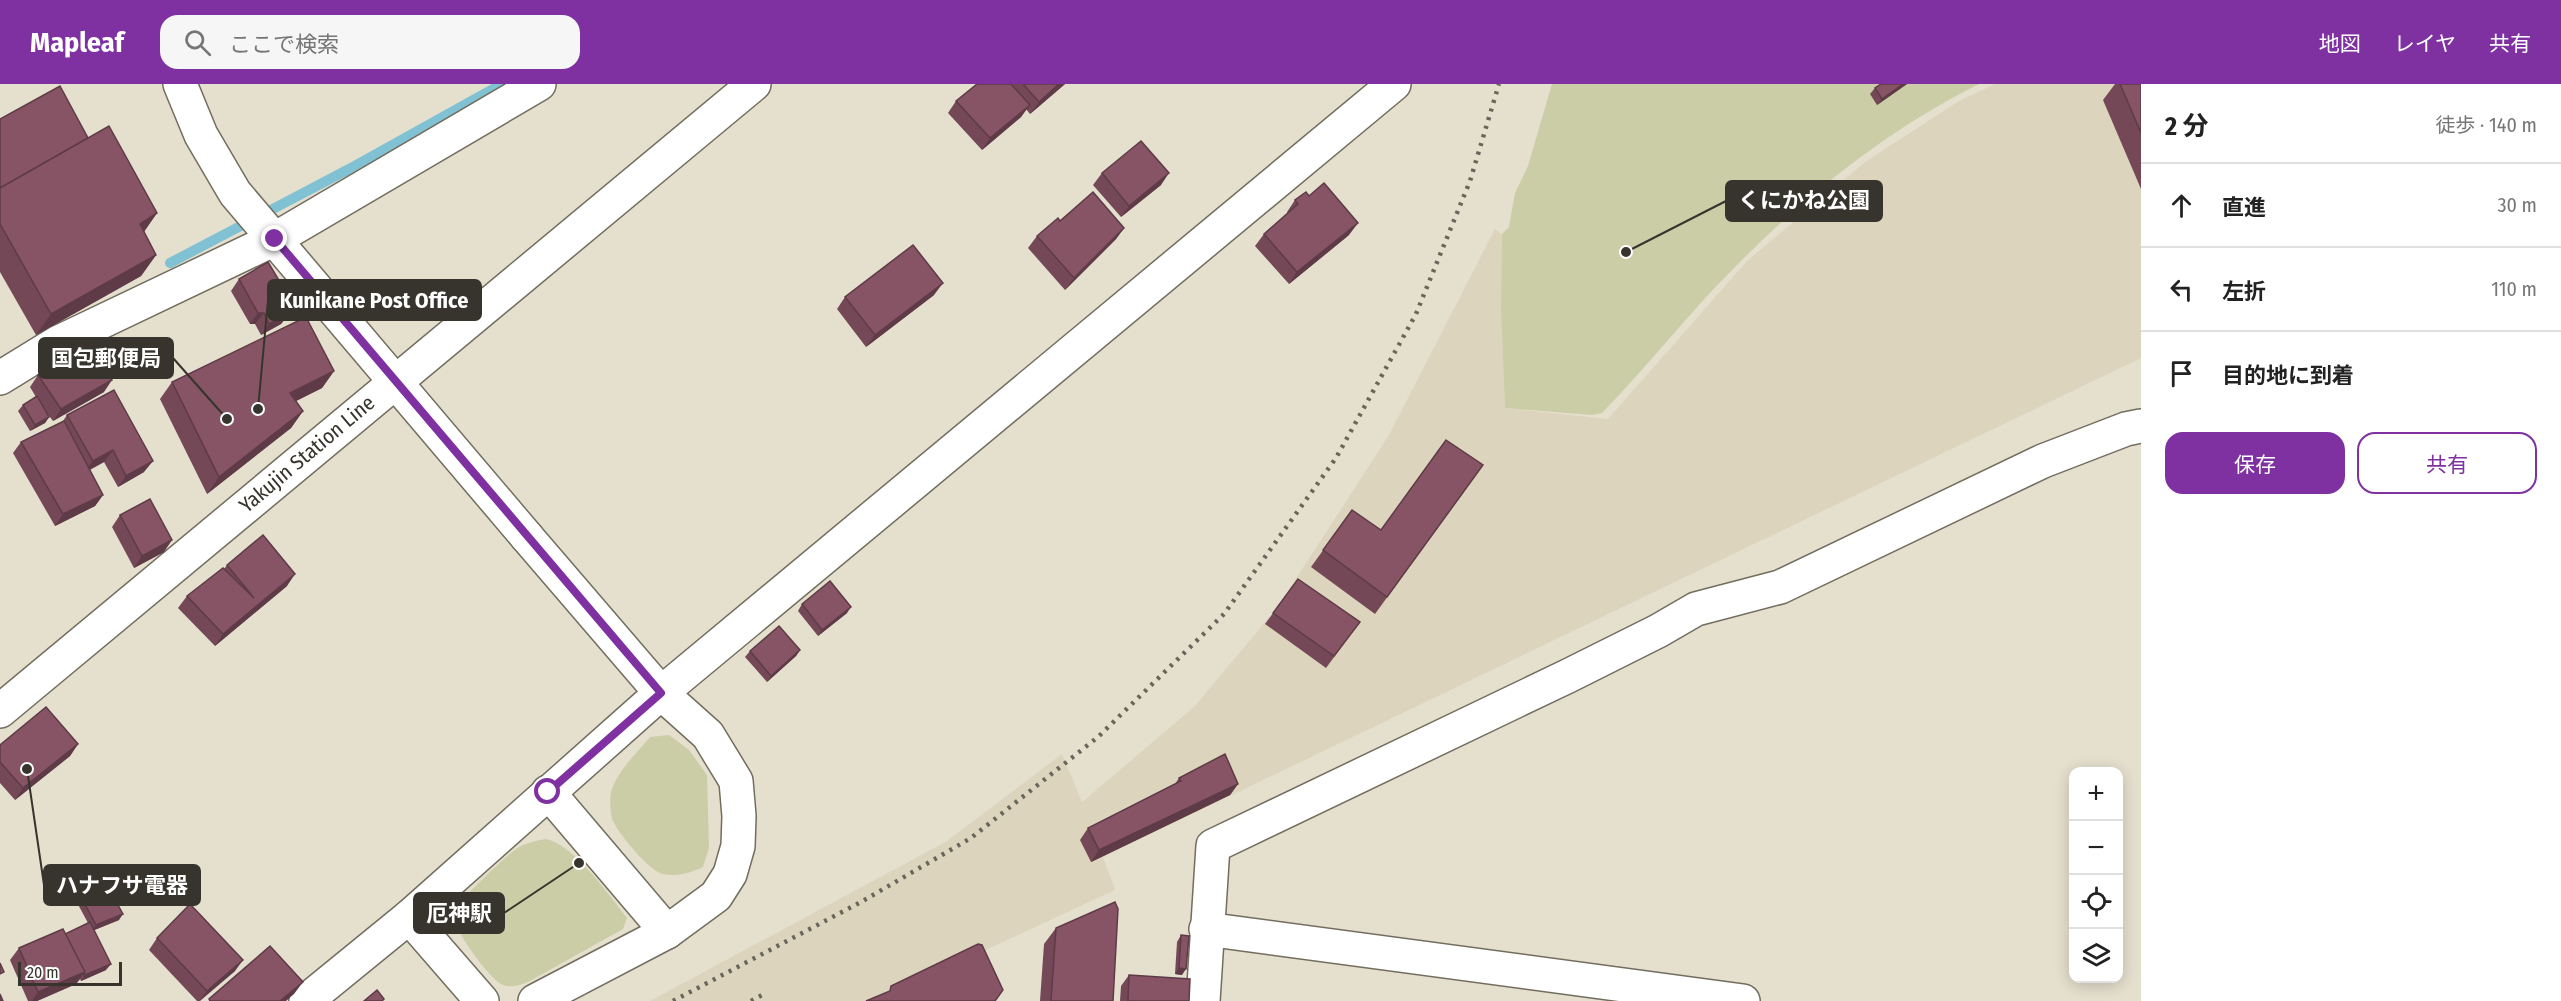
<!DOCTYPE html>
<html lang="ja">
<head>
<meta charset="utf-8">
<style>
	body { margin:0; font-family:"Fira Sans Condensed","Noto Sans JP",sans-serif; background:#f6f6f6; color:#222 }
	.controls { position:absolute; right:18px; bottom:18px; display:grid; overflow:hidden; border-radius:12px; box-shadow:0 3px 15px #0003 }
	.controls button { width:54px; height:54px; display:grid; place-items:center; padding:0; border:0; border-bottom:2px solid #e0e0e0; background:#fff; color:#222; font:30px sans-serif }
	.scale { position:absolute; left:18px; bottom:15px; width:104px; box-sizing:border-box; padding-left:6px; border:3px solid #36342d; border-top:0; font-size:16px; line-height:21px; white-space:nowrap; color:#36342d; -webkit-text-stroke:4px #fff; paint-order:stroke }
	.stop { position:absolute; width:18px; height:18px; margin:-14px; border:4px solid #7f31a2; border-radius:50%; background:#fff }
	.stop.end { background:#7f31a2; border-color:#fff; box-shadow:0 2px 6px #0008 }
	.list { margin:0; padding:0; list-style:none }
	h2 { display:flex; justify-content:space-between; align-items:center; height:78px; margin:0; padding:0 24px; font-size:26px }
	h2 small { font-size:20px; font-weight:400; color:#767676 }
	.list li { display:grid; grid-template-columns:39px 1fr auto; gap:18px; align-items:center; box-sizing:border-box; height:84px; padding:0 24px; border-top:2px solid #e0e0e0 }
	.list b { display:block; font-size:22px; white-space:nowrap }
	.list em { font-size:20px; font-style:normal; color:#767676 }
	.actions { display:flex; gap:12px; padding:18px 24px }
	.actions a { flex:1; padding:14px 0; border:2px solid #7f31a2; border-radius:18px; text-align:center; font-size:21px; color:#7f31a2 }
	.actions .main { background:#7f31a2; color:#fff }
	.icon { flex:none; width:33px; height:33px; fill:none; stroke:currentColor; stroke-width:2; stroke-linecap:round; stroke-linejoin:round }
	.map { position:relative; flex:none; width:2141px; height:917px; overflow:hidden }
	header { display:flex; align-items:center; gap:36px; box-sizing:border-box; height:84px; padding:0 30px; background:#7f31a2; color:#fff }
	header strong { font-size:28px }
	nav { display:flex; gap:33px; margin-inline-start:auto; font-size:21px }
	.search { width:420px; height:54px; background:#f6f6f6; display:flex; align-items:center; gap:15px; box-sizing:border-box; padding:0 21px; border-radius:18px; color:#767676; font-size:22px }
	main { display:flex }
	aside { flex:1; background:#fff }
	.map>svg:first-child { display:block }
</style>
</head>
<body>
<header>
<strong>Mapleaf</strong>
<div class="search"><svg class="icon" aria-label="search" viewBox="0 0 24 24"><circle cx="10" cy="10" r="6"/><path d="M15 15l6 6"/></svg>ここで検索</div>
<nav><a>地図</a><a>レイヤ</a><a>共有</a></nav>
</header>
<main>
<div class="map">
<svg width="2141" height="917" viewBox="0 0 2141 917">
	<rect width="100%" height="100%" fill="#e5dfce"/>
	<polygon fill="#ddd4bd" points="1995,0 2141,0 2141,274 1103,773 1115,806 876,917 650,917 947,757 1062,670 1082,718 1194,623 1277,524 1389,351 1495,145 1502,150 1501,225 1505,324 1608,335 1747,177 1865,78 1959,17"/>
	<g fill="#cbcda7">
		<path d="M 1552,0 L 1979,0 C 1889,45 1808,109 1738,180 C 1690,227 1649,281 1602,329 L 1592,331 L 1505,324 L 1501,225 L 1502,150 L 1509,143 L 1515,109 L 1528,82 Z"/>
		<path d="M 669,651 L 689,666 L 707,691 L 709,764 L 703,783 C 690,789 677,793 663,790 C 649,787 619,750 613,737 C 610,729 609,713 612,705 C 619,685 638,668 650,653 Z"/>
		<path d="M 546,755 C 573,760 610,812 627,834 L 623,845 L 528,898 C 519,901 511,905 501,900 C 490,895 449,841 454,828 C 457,818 505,773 516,765 C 525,759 535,757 546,755 Z"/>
	</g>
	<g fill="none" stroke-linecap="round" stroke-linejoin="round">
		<polyline stroke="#80c2d3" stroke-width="10" points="170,179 349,85 502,0"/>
		<g stroke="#726d5e" stroke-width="36">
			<g id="street">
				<polyline points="0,294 57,259 275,155 539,0"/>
				<polyline points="527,453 661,609 708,651 736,697 739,732 738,762 730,790 716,812 667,848 535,917"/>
				<polyline points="548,708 667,848"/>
				<polyline points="409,833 482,917"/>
				<polyline points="1206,845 1743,917"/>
				<polyline points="306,917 409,833 661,609 1394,0"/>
				<polyline points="1203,917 1213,762 1568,592 1658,547 1696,525 1780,503 2043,377 2126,345 2141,342"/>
			</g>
		</g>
		<g stroke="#726d5e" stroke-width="36">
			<g id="secondary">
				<polyline points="180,0 201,51 235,109 527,453"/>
				<polyline points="0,627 754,0"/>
			</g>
		</g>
		<use href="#street" stroke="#fff" stroke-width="33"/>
		<use href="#secondary" stroke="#fff" stroke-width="33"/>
		<g stroke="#68655b" stroke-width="4.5" stroke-dasharray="3 6" stroke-linecap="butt">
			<polyline points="673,917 861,818 971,754 1098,653 1224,530 1336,374 1416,230 1470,97 1499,0"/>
			<polyline points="751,917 762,911"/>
		</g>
	</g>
	<g fill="#744857">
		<polygon points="977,0 1065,0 1030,30 1026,25 1021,33 982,66 948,29 956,17"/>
		<polygon points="1881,0 1907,0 1877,21 1870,10 1875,4"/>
		<polygon points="2115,0 2141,0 2141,105 2103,16"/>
		<polygon points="0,35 88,54 157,129 144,148 156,171 141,192 36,251 0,188"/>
		<polygon points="1102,89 1161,101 1121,133 1093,101"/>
		<polygon points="1309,112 1349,151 1289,200 1255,162 1264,150 1288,130 1287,128 1295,116"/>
		<polygon points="1060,137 1124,144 1116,155 1065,206 1028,164 1037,152"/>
		<polygon points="239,195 290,229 281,240 261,251 255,240 250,240 231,207"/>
		<polygon points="934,211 866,263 837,225 845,213"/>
		<polygon points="334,287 322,304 296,317 303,327 291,344 207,410 160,315 172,298"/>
		<polygon points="38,291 104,308 53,337 46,328 49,333 45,339 30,347 18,327 23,321 36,313 30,303"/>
		<polygon points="67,331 144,388 118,403 104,378 90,386 103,411 95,422 55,442 13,369 21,358 63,337"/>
		<polygon points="1483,381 1375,530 1311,483 1352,426 1381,446"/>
		<polygon points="120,431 164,468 134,484 112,443"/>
		<polygon points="227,481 287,502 215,562 178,524 187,512 224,485"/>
		<polygon points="1298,495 1360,538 1326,584 1265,540"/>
		<polygon points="802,520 847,529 818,552 798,527"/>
		<polygon points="800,566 796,572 767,598 745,573 750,567"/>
		<polygon points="78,660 70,672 15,716 0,699 0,661"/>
		<polygon points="1179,694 1238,700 1230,711 1091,778 1080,756 1088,744 1175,700"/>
		<polygon points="78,807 119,836 94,846 106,886 81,897 80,895 76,900 37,917 28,917 10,876 19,864 65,850 88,839 74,813"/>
		<polygon points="1056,844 1113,917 1040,917 1044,860"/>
		<polygon points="1181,851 1182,891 1175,890 1177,858"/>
		<polygon points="157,854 235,887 200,917 197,917 149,866"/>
		<polygon points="1129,891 1189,917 1120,917 1121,902"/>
	</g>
	<g fill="#5e3b47">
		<polygon points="1059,0 1065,0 1030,30 1039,18"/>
		<polygon points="1903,0 1907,0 1877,21 1882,15"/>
		<polygon points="1030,21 1021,33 982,66 990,54"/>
		<polygon points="1169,89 1161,101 1121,133 1129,122"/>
		<polygon points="157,129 142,150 140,140"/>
		<polygon points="1358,139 1349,151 1289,200 1297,188"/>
		<polygon points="1124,144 1116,155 1065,206 1074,194"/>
		<polygon points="156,171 141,192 36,251 51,230"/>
		<polygon points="943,199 934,211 866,263 875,251"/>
		<polygon points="258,229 264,229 255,240 250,240"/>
		<polygon points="290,229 281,240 261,251 269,240"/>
		<polygon points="334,287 322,304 278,326 290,309"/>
		<polygon points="112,296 104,308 53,337 61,325"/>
		<polygon points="303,327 291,344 207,410 219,393"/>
		<polygon points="49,333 45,339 30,347 35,341"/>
		<polygon points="113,366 104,378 84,388 93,377"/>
		<polygon points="153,377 144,388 118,403 126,392"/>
		<polygon points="103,411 95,422 55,442 63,430"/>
		<polygon points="172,456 164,468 134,484 142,472"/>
		<polygon points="295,490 287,502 215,562 223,550"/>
		<polygon points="851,523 847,529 818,552 822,546"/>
		<polygon points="800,566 796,572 767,598 771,592"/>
		<polygon points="78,660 70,672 15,716 23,704"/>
		<polygon points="1238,700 1230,711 1091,778 1099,766"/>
		<polygon points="123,830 119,836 92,847 96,841"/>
		<polygon points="243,876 235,887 199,917 207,907"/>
		<polygon points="111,880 106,886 81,897 85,891"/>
		<polygon points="1179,884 1186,885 1182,891 1175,890"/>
		<polygon points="85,888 76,900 37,917 32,917 38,908"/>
		<polygon points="303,898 294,910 286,917 280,917"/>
	</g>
	<g fill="#875465" stroke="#5e3b47" stroke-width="1.5">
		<polygon points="977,0 1011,0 1030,21 990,54 956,17"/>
		<polygon points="1023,0 1059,0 1039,18"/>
		<polygon points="1881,0 1903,0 1882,15 1875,4"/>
		<polygon points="2120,0 2141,0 2141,49"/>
		<polygon points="60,2 88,54 0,104 0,35"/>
		<polygon points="109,42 157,129 140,140 156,171 51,230 0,140 0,104"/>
		<polygon points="1141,57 1169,89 1129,122 1102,89"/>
		<polygon points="1324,99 1358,139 1297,188 1264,150 1298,120 1295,116 1306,108 1309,112"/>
		<polygon points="1093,108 1124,144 1074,194 1037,152 1058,134 1060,137"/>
		<polygon points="913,161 943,199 875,251 845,213"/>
		<polygon points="268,178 293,220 290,229 269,240 264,229 258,229 239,195"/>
		<polygon points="306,233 334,287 290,309 303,327 219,393 172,298"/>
		<polygon points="91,259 112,296 61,325 38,291"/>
		<polygon points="114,306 153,377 126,392 113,366 93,377 67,331"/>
		<polygon points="37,312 49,333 35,341 23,321"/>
		<polygon points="64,337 103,411 63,430 21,358"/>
		<polygon points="1446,356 1483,381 1387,513 1323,466 1352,426 1381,446"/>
		<polygon points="150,415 172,456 142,472 120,431"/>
		<polygon points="263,451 295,490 223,550 187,512 223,484 254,514 227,481"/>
		<polygon points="1298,495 1360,538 1334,572 1273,529"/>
		<polygon points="830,497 851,523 822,546 802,520"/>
		<polygon points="779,542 800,566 771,592 750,567"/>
		<polygon points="46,623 78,660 23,704 0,678 0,661"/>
		<polygon points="1225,670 1238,700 1099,766 1088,744 1181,697 1179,694"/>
		<polygon points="103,794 123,830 96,841 78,807"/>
		<polygon points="1115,818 1118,825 1113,917 1051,917 1056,844"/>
		<polygon points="190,820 243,876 207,907 157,854"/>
		<polygon points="90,838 111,880 85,891 65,850"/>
		<polygon points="63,845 85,888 38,908 19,864"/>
		<polygon points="1181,851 1189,852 1186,885 1179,884"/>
		<polygon points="978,860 982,861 1003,906 995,917 866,917 890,907 891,902"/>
		<polygon points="270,862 303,898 280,917 210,917 209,915"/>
		<polygon points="0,879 4,888 0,890"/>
		<polygon points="1129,891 1190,895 1189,917 1128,917"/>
		<polygon points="377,906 384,915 382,917 364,917"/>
		<polygon points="0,910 3,917 0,917"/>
	</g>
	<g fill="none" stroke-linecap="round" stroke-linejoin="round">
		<polyline stroke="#7f31a2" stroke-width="8" points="275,155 661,609 548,708"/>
	</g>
	<g text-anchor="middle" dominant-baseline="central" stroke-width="6" stroke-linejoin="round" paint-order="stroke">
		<g font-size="21" fill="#36342d" stroke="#fff">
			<text transform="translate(307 370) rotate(-40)">Yakujin Station Line</text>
		</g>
	</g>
	<path fill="none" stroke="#36342d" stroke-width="2" d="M1626 168L1726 117M258 325L268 216M227 335L173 274M27 685L44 801M579 779L504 829"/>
	<g fill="#36342d" stroke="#fff" stroke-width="2">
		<circle cx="1626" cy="168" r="6"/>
		<circle cx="258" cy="325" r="6"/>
		<circle cx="227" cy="335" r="6"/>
		<circle cx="27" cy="685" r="6"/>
		<circle cx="579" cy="779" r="6"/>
	</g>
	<g fill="#36342d" stroke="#36342d" stroke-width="2">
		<rect x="1726" y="97" width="156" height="40" rx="6"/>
		<rect x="268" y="196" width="213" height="40" rx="6"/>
		<rect x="39" y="254" width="134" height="40" rx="6"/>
		<rect x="44" y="781" width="156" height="40" rx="6"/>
		<rect x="414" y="809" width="90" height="40" rx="6"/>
	</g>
	<g font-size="22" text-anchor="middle" font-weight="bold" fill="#fff">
		<text x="1804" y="124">くにかね公園</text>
		<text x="374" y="224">Kunikane Post Office</text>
		<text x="106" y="282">国包郵便局</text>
		<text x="122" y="809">ハナフサ電器</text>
		<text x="459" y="837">厄神駅</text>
	</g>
</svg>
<div class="controls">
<button>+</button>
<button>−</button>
<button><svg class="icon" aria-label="locate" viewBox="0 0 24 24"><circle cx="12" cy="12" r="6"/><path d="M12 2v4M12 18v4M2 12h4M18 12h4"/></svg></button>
<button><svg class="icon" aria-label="layers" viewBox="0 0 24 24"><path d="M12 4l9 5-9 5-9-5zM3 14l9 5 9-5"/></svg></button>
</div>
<div class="scale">20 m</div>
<div class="stop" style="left:548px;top:708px"></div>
<div class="stop end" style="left:275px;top:155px"></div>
</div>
<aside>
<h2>2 分<small>徒歩 · 140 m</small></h2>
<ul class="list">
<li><svg class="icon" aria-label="ahead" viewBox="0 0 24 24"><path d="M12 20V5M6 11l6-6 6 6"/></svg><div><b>直進</b></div><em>30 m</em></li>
<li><svg class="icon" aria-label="left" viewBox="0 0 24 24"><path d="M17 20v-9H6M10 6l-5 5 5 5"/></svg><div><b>左折</b></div><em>110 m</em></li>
<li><svg class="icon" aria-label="arrive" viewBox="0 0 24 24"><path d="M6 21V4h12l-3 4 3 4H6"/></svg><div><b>目的地に到着</b></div></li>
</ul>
<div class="actions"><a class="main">保存</a><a>共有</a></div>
</aside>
</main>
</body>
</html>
